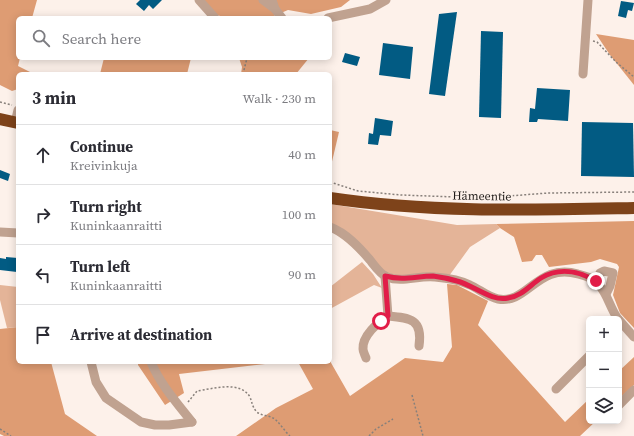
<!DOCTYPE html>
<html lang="en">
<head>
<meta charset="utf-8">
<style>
	body { margin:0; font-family:"Source Serif 4",serif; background:#f2f2f3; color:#2b2b33 }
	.controls { position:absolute; right:12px; bottom:12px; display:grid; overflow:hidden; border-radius:6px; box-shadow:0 2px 10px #0003 }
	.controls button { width:36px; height:36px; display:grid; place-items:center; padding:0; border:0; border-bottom:1px solid #e1e1e2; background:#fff; color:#2b2b33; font:20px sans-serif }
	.stop { position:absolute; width:12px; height:12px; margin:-9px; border:3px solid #e11d48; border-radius:50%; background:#fff }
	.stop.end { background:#e11d48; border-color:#fff; box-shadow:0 1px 4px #0008 }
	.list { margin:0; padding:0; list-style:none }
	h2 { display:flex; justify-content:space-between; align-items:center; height:52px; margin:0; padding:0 16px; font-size:17px }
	h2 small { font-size:13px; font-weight:400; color:#7c7c81 }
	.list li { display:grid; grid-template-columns:26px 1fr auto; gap:12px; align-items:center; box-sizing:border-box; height:60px; padding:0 16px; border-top:1px solid #e1e1e2 }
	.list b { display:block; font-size:15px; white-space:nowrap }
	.list p { margin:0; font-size:13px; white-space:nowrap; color:#7c7c81 }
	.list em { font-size:13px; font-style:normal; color:#7c7c81 }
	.icon { flex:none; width:22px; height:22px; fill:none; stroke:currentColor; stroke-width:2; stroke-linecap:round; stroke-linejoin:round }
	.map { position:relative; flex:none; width:634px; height:436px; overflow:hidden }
	.search { position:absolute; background:#fff; box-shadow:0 2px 10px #0003; left:16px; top:16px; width:316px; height:44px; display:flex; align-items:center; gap:10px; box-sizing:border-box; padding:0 14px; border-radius:6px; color:#7c7c81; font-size:15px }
	.panel { position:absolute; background:#fff; box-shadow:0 2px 10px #0003; left:16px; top:72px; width:316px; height:292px; border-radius:6px }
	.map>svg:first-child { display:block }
</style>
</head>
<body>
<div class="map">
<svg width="634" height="436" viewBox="0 0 634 436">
	<rect width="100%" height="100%" fill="#fdf1ea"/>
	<g fill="#e4b498">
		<polygon points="330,204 457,225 496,224 500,228 470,247 449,276 400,276 387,273 330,224"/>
		<polygon points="362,262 373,274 382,288 374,285 330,309 330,287"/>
		<polygon points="0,285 18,287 18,327 7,328 0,300"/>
	</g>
	<g fill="#de9c73">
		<polygon points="0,0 37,0 32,18 18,18 18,58 20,58 18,66 34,74 18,74 18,89 12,91 0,85"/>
		<polygon points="204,0 350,0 341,7 311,14 288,10 269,18 225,18 215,14"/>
		<polygon points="596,34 634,40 634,85 610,55"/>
		<polygon points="104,58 191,58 187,74 100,74"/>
		<polygon points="239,58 309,58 296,74 241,74 242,67"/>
		<polygon points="330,130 339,132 330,170"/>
		<polygon points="634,221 634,328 620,313 613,295 619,267 617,264 600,259 591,262 549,267 542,255 536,255 532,261 522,262 514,237 500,228 496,224"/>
		<polygon points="447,284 457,285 488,301 478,325 565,422 589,399 589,421 596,421 580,436 236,436 276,408 313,389 298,362 330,362 330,361 350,396 405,358 443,362 452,347"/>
		<polygon points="18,327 18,362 51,362 65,414 97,436 4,436 0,434 0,329"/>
		<polygon points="634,357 634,385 619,399 619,371"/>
		<polygon points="138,362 283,362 179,374 184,393 165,405 138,365"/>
	</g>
	<g fill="#025b83">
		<polygon points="140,0 162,0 153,9 149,5 144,11 136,4"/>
		<polygon points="621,1 634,3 632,11 628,10 626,18 618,16"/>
		<polygon points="457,12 445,96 429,94 439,14"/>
		<polygon points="481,31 503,32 501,118 479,117"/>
		<polygon points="383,43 413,47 410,79 379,75"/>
		<polygon points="345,53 360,57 357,66 342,62"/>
		<polygon points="537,88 570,90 568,121 538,119 537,122 529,122 530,108 535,109"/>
		<polygon points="375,118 393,121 391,136 380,135 378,145 368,144 369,133 373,134"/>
		<polygon points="582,122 633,123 634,177 581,176"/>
		<polygon points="0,170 10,174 8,181 0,178"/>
		<polygon points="6,257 18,258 17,272 0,270 0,258 6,259"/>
	</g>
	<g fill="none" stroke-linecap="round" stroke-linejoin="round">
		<g stroke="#88807b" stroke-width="1.5" stroke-dasharray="2 2" stroke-linecap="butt">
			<polyline points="593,41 597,42 616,62 634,77"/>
			<polyline points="243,74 247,58"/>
			<polyline points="0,102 12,105"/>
			<polyline points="330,182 358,191 401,195 483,198 548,193 634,192"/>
			<polyline points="412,395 423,436"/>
			<path d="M 188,402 L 197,391 C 212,389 240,380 250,397 C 252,402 252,406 256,411 C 260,416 268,415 273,418 C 278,420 285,432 290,436"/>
			<polyline points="0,429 11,436"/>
			<polyline points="369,436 376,429 393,419"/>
		</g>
		<g stroke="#c0a290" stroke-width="9">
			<polyline points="199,0 215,18"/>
			<polyline points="263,0 275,9"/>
			<polyline points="272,0 275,9 282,18"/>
			<polyline points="328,18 370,9 386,0"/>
			<polyline points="583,74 588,0"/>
			<polyline points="15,123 18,110"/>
			<path d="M 330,227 C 346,233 359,247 370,260 C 374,265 380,274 387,277 C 402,283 419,275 435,277 C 447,278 460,280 470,285 C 479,289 488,297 498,299 C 527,305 538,262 578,274 C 586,276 593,278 599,285 C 608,295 610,308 618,319"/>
			<polyline points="0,232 18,233"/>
			<polyline points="385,276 388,316"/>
			<polyline points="596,281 600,273 604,271 613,273 610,286 606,294"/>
			<polyline points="619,320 634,337"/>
			<path d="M 366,358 C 365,355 363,352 363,349 C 362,336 378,322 388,316 C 410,318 423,319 419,346"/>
			<polyline points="91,362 96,382 106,398 141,422 155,425 169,425 192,422"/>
			<path d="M 151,362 C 160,384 177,403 192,422"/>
			<polyline points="556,389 589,356"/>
			<polyline points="619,405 634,390"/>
		</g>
		<g stroke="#7e431a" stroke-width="12">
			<polyline points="0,119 18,123"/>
			<path d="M 330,198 C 431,213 532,210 634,208"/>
		</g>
	</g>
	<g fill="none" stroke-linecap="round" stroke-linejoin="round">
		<path stroke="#e11d48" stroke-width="5" d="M 381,321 L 388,316 L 385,276 C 404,281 416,276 433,276 C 441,277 450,279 457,281 C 473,285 492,302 508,298 C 522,296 530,285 541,278 C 559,267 579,271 596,281"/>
	</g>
	<g text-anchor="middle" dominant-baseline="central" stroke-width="4" stroke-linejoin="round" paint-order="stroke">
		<g font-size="12" fill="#1f1b18" stroke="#fdf1ea">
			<text transform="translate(482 196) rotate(1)">Hämeentie</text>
		</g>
	</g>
</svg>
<div class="controls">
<button>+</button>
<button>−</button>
<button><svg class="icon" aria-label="layers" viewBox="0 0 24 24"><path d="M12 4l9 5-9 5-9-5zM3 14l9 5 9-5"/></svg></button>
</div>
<div class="stop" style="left:381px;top:321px"></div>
<div class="stop end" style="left:596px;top:281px"></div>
<div class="search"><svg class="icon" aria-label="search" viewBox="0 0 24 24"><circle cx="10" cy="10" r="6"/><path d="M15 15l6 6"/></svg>Search here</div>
<section class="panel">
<h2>3 min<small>Walk · 230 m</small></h2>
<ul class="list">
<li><svg class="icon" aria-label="ahead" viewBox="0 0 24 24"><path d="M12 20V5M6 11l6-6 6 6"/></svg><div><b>Continue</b><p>Kreivinkuja</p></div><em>40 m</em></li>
<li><svg class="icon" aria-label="right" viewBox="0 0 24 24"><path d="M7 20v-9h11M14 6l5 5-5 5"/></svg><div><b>Turn right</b><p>Kuninkaanraitti</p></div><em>100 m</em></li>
<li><svg class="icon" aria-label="left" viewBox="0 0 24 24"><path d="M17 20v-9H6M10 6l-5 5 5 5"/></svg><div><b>Turn left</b><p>Kuninkaanraitti</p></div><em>90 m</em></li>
<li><svg class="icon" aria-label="arrive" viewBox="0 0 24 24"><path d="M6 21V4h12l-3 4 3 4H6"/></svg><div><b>Arrive at destination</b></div></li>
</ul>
</section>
</div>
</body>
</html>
